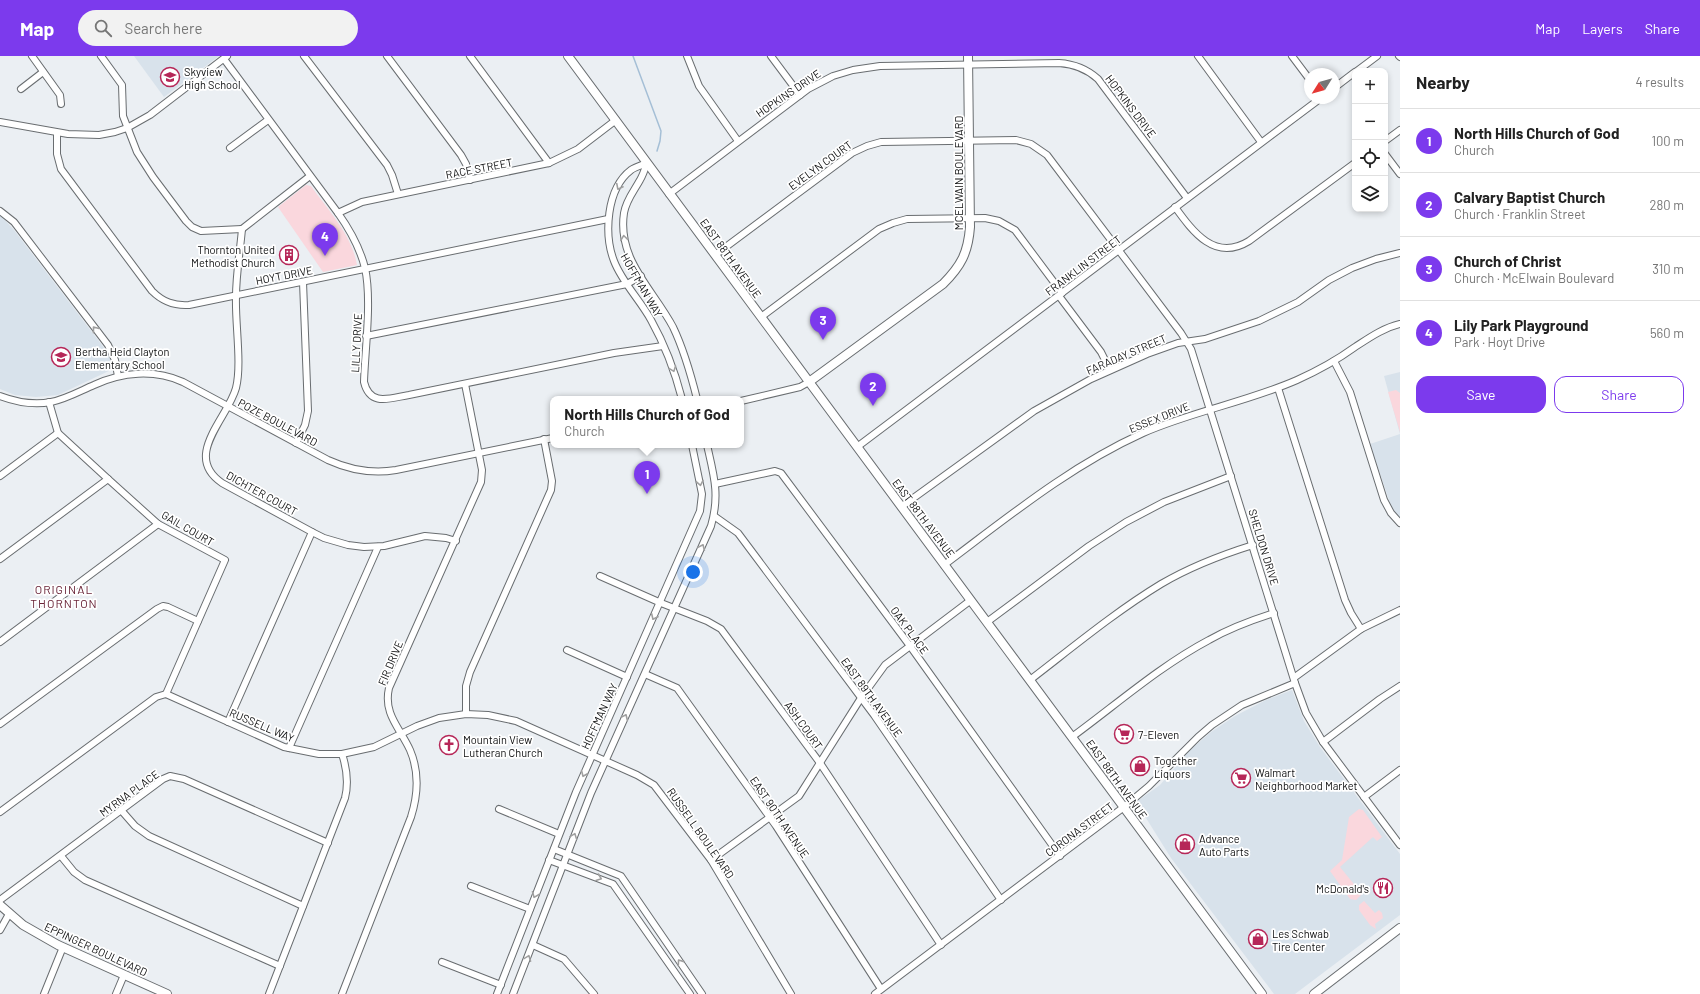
<!DOCTYPE html>
<html lang="en">
<head>
<meta charset="utf-8">
<style>
	body { margin:0; font-family:Barlow,sans-serif; background:#f2f2f2; color:#222 }
	.controls { position:absolute; right:12px; top:12px; display:grid; overflow:hidden; border-radius:8px; box-shadow:0 2px 6px #0003 }
	.controls button { width:36px; height:36px; display:grid; place-items:center; padding:0; border:0; border-bottom:1px solid #e0e0e0; background:#fff; color:#222; font:20px sans-serif }
	.compass { position:absolute; left:1304px; top:12px; width:36px; height:36px; border-radius:50%; background:#fff; box-shadow:0 2px 6px #0003; rotate:233deg }
	.you { position:absolute; left:693px; top:516px; width:14px; height:14px; margin:-10px; border:3px solid #fff; border-radius:50%; background:#1a73e8; box-shadow:0 0 0 6px #1a73e833 }
	.badge { display:grid; place-items:center; width:26px; height:26px; border-radius:50%; background:#7c3aed; color:#fff; font-size:13px; font-weight:700 }
	.pin { position:absolute; translate:-50% -33px; filter:drop-shadow(0 1px 2px #0008) }
	.pin::after { content:''; position:absolute; top:21px; width:14px; height:12px; background:inherit; clip-path:polygon(0 0,100% 0,50% 100%) }
	.popup { position:absolute; left:550px; top:340px; width:194px; height:52px; box-sizing:border-box; display:grid; place-content:center; border-radius:8px; background:#fff; filter:drop-shadow(0 1px 3px #0005); font-size:13px; white-space:nowrap; color:#767676 }
	.popup b { font-size:15px; color:#222 }
	.popup::after { content:''; position:absolute; left:50%; top:100%; margin-left:-8px; border:8px solid transparent; border-top-color:#fff }
	.list { margin:0; padding:0; list-style:none }
	h2 { display:flex; justify-content:space-between; align-items:center; height:52px; margin:0; padding:0 16px; font-size:17px }
	h2 small { font-size:13px; font-weight:400; color:#767676 }
	.list li { display:grid; grid-template-columns:26px 1fr auto; gap:12px; align-items:center; box-sizing:border-box; height:64px; padding:0 16px; border-top:1px solid #e0e0e0 }
	.list b { display:block; font-size:15px; white-space:nowrap }
	.list p { margin:0; font-size:13px; white-space:nowrap; color:#767676 }
	.list em { font-size:13px; font-style:normal; color:#767676 }
	.actions { display:flex; gap:8px; padding:12px 16px }
	.actions a { flex:1; padding:9px 0; border:1px solid #7c3aed; border-radius:12px; text-align:center; font-size:14px; color:#7c3aed }
	.actions .main { background:#7c3aed; color:#fff }
	.icon { flex:none; width:22px; height:22px; fill:none; stroke:currentColor; stroke-width:2; stroke-linecap:round; stroke-linejoin:round }
	.map { position:relative; flex:none; width:1400px; height:938px; overflow:hidden }
	header { display:flex; align-items:center; gap:24px; box-sizing:border-box; height:56px; padding:0 20px; background:#7c3aed; color:#fff }
	header strong { font-size:19px }
	nav { display:flex; gap:22px; margin-inline-start:auto; font-size:14px }
	.search { width:280px; height:36px; background:#f2f2f2; display:flex; align-items:center; gap:10px; box-sizing:border-box; padding:0 14px; border-radius:22px; color:#767676; font-size:15px }
	main { display:flex }
	aside { flex:1; background:#fff }
	.map>svg:first-child { display:block }
</style>
</head>
<body>
<header>
<strong>Map</strong>
<div class="search"><svg class="icon" aria-label="search" viewBox="0 0 24 24"><circle cx="10" cy="10" r="6"/><path d="M15 15l6 6"/></svg>Search here</div>
<nav><a>Map</a><a>Layers</a><a>Share</a></nav>
</header>
<main>
<div class="map">
<svg width="1400" height="938" viewBox="0 0 1400 938">
	<rect width="100%" height="100%" fill="#ebeff3"/>
	<g fill="#d8e2eb">
		<polygon points="134,0 219,0 164,41"/>
		<polygon points="0,159 14,174 108,297 113,313 58,339 36,341 15,339 0,333"/>
		<polygon points="1400,316 1400,462 1392,453 1370,388 1400,378 1384,320"/>
		<polygon points="1292,634 1304,665 1320,691 1400,798 1400,859 1295,938 1274,938 1171,802 1136,746 1160,729 1189,695 1211,676 1235,660 1266,644"/>
	</g>
	<g fill="#fad7dd">
		<path d="M 306,129 L 311,130 C 328,154 352,179 357,209 L 323,216 L 278,151 Z"/>
		<polygon points="1396,334 1400,337 1400,376 1388,336"/>
		<polygon points="1359,753 1363,754 1382,781 1377,785 1373,781 1340,811 1362,838 1356,844 1350,843 1330,815 1342,804 1349,761"/>
		<polygon points="1364,845 1375,857 1379,854 1382,857 1383,862 1375,868 1376,873 1370,869 1359,854 1359,849"/>
	</g>
	<g fill="none" stroke-linecap="round" stroke-linejoin="round">
		<polyline stroke="#a5bfd6" stroke-width="1.5" points="633,0 661,75 660,85 657,95"/>
		<g stroke="#696d70" stroke-width="8">
			<g id="street">
				<polyline points="32,0 60,39 61,48"/>
				<polyline points="101,0 122,29 123,60 137,96 153,121 186,165 192,171 201,175 242,173"/>
				<polyline points="304,0 387,109 392,119 398,138"/>
				<polyline points="387,0 461,99 466,108 470,124"/>
				<polyline points="470,0 549,107"/>
				<polyline points="687,0 699,30 738,85"/>
				<polyline points="771,0 800,39"/>
				<polyline points="1198,0 1261,86"/>
				<polyline points="1292,0 1310,24"/>
				<polyline points="1399,0 1400,1"/>
				<path d="M 224,3 L 338,157 C 350,174 360,192 365,212 C 372,244 365,293 364,326 C 370,351 390,342 409,339 L 614,297 L 663,290"/>
				<polyline points="1357,15 1377,0"/>
				<polyline points="1334,32 1355,16"/>
				<polyline points="21,33 43,16"/>
				<polyline points="0,66 68,78 99,79 115,76 127,72 150,59 227,0"/>
				<path d="M 57,77 L 57,98 L 61,113 L 152,235 C 163,246 174,250 189,249 L 608,163"/>
				<polyline points="1385,85 1400,74"/>
				<polyline points="230,92 268,64"/>
				<polyline points="1385,98 1400,118"/>
				<path d="M 647,107 C 642,109 635,111 631,114 C 606,133 604,179 614,205 C 622,226 640,244 651,264 C 665,289 675,316 682,343"/>
				<path d="M 647,107 C 645,113 643,119 640,124 C 634,135 626,144 624,157 C 617,204 653,233 673,271 C 684,294 691,319 697,343"/>
				<path d="M 669,138 L 808,33 L 833,20 L 853,14 L 880,10 L 1059,7 C 1074,8 1087,13 1098,23 L 1187,142"/>
				<path d="M 1175,151 C 1193,176 1215,206 1249,185 L 1355,107"/>
				<polyline points="0,155 14,166 108,289 115,304 118,320"/>
				<polyline points="338,157 362,146 549,107 578,93 616,64"/>
				<path d="M 242,173 C 240,196 236,218 236,241 C 235,267 242,308 236,332 C 228,362 182,400 222,427 L 312,476 L 324,482 L 348,489 L 364,491 L 384,490 L 425,480 L 446,482 L 456,485"/>
				<polyline points="242,173 310,120"/>
				<polyline points="715,199 852,97 867,90 881,86 1016,84 1031,88 1047,99 1181,277 1191,293 1295,627 1306,657 1323,686 1400,789"/>
				<polyline points="1059,240 1101,296 1110,314"/>
				<polyline points="761,261 879,173 893,167 907,163 985,162 999,165 1015,174 1062,237"/>
				<polyline points="366,280 627,228 641,220"/>
				<polyline points="1334,305 1350,336 1384,444 1391,457 1400,467"/>
				<polyline points="1278,332 1345,544 1351,557 1361,573"/>
				<path d="M 0,340 C 16,346 35,349 51,346 C 66,343 80,335 94,329 C 122,316 154,313 183,326 L 328,404 C 350,414 372,418 396,414 L 553,382"/>
				<polyline points="741,345 800,331 809,326"/>
				<polyline points="49,346 58,377 108,423 158,468 225,504 166,638"/>
				<polyline points="296,387 305,369 308,355 303,226"/>
				<polyline points="857,391 1321,42"/>
				<polyline points="0,420 58,377"/>
				<polyline points="715,428 775,415 781,417 910,590 1060,800"/>
				<polyline points="901,451 1034,355 1091,323 1147,298 1178,287 1205,283 1259,265 1298,246 1329,224 1352,212 1376,203 1400,197"/>
				<polyline points="714,460 738,477 874,659 1001,844"/>
				<polyline points="0,503 108,423"/>
				<path d="M 944,509 C 1008,461 1070,410 1143,377 C 1193,355 1247,346 1297,324 C 1317,315 1337,304 1355,291 C 1369,282 1383,272 1400,268"/>
				<polyline points="600,520 661,547 707,565 721,573 820,707 941,889"/>
				<polyline points="987,566 1089,490 1126,466 1164,446 1231,420"/>
				<polyline points="0,586 158,468"/>
				<polyline points="567,594 627,621"/>
				<polyline points="645,618 677,632 776,770 881,933"/>
				<polyline points="1295,621 1361,573 1400,554"/>
				<path d="M 1030,624 C 1073,591 1115,556 1161,528 C 1190,511 1221,499 1253,489"/>
				<polyline points="466,658 466,630 470,616 551,434 552,425 544,383"/>
				<polyline points="228,666 312,476"/>
				<polyline points="0,668 157,553 163,550 168,551 198,565"/>
				<path d="M 1072,681 C 1117,648 1160,610 1209,584 C 1230,572 1252,564 1274,557"/>
				<polyline points="1323,686 1380,643 1400,630"/>
				<polyline points="289,692 378,491"/>
				<polyline points="1364,741 1400,714"/>
				<polyline points="499,753 559,778"/>
				<polyline points="121,754 135,770 149,780 303,850"/>
				<polyline points="0,756 156,641 166,638 284,691 319,698 342,698 374,691 417,670 439,662 466,658 488,659 516,665 637,719 654,729 711,804 791,938"/>
				<polyline points="554,793 621,820 702,938"/>
				<polyline points="61,800 74,816 85,824 280,910"/>
				<polyline points="549,804 613,828 690,938"/>
				<polyline points="711,804 799,740 861,642 885,609 971,544"/>
				<polyline points="471,830 530,853"/>
				<polyline points="0,844 163,723 170,720 184,723 328,787"/>
				<polyline points="0,874 9,858"/>
				<polyline points="533,889 564,903 594,938"/>
				<polyline points="442,906 501,929"/>
				<polyline points="44,938 63,891"/>
				<polyline points="116,938 124,919"/>
				<path d="M 269,938 L 345,742 C 349,726 347,713 342,698"/>
				<path d="M 342,938 L 411,761 C 418,739 419,715 410,694 C 400,672 383,658 389,632 L 481,426 L 482,414 L 465,328"/>
				<polyline points="497,938 576,736 700,455 702,438 692,389"/>
				<path d="M 513,938 L 591,737 L 711,470 C 720,439 714,420 707,389"/>
				<polyline points="875,938 1124,751 1149,730 1198,681 1212,669 1242,649 1295,627"/>
			</g>
		</g>
		<g stroke="#696d70" stroke-width="10">
			<g id="secondary">
				<polyline points="568,0 1262,938"/>
				<path d="M 809,326 L 943,228 C 961,210 968,197 970,171 L 968,0"/>
				<polyline points="0,849 23,869 58,889 167,938"/>
				<polyline points="1314,938 1400,872"/>
			</g>
		</g>
		<use href="#street" stroke="#fff" stroke-width="6"/>
		<use href="#secondary" stroke="#fff" stroke-width="8"/>
	</g>
	<defs><path id="oneway-chevron" d="M-2-3.5L2.5 0L-2 3.5" fill="none" stroke-width="1.6" stroke-linecap="round" stroke-linejoin="round"/></defs>
	<g stroke="#9f9f9f">
		<use href="#oneway-chevron" transform="translate(619 131) rotate(117)"/>
		<use href="#oneway-chevron" transform="translate(624 182) rotate(-98)"/>
		<use href="#oneway-chevron" transform="translate(95 273) rotate(-128)"/>
		<use href="#oneway-chevron" transform="translate(673 313) rotate(70)"/>
		<use href="#oneway-chevron" transform="translate(700 427) rotate(79)"/>
		<use href="#oneway-chevron" transform="translate(702 491) rotate(-66)"/>
		<use href="#oneway-chevron" transform="translate(654 561) rotate(115)"/>
		<use href="#oneway-chevron" transform="translate(625 661) rotate(-66)"/>
		<use href="#oneway-chevron" transform="translate(584 718) rotate(113)"/>
		<use href="#oneway-chevron" transform="translate(574 780) rotate(-69)"/>
		<use href="#oneway-chevron" transform="translate(599 822) rotate(20)"/>
		<use href="#oneway-chevron" transform="translate(535 839) rotate(112)"/>
		<use href="#oneway-chevron" transform="translate(528 902) rotate(-69)"/>
		<use href="#oneway-chevron" transform="translate(680 906) rotate(-125)"/>
	</g>
	<defs>
		<g id="school-ring" transform="scale(1)"><circle r="9.5" fill="#fff" stroke="#b62758" stroke-width="1.5"/><path d="M0-5L7-2L0 1L-7-2ZM-4 1L0 2.5L4 1V4Q0 6-4 4Z" fill="#b62758"/></g>
		<g id="building-ring" transform="scale(1)"><circle r="9.5" fill="#fff" stroke="#b62758" stroke-width="1.5"/><path d="M-4-6H4V6H1V3H-1V6H-4ZM-2.5-4.3h1.7v1.8h-1.7ZM.8-4.3h1.7v1.8H.8ZM-2.5-1h1.7V.8h-1.7ZM.8-1h1.7V.8H.8Z" fill="#b62758"/></g>
		<g id="supermarket-ring" transform="scale(1)"><circle r="9.5" fill="#fff" stroke="#b62758" stroke-width="1.5"/><path d="M-6-5.5h2.5l.6 2H6L4.5 2H-2.5L-4.4-4H-6ZM-1.5 3.2a1.3 1.3 0 1 0 .1 0ZM3 3.2a1.3 1.3 0 1 0 .1 0Z" fill="#b62758"/></g>
		<g id="church-ring" transform="scale(1)"><circle r="9.5" fill="#fff" stroke="#b62758" stroke-width="1.5"/><path d="M-1.2-6h2.4v3.5h3.3v2.4h-3.3V6h-2.4V-.1h-3.3v-2.4h3.3Z" fill="#b62758"/></g>
		<g id="shop-ring" transform="scale(1)"><circle r="9.5" fill="#fff" stroke="#b62758" stroke-width="1.5"/><path d="M-5-2.5h2.3a2.7 3.5 0 0 1 5.4 0H5L5.5 6h-11ZM-1.5-2.5h3a1.5 2.3 0 0 0-3 0Z" fill="#b62758"/></g>
		<g id="restaurant-ring" transform="scale(1)"><circle r="9.5" fill="#fff" stroke="#b62758" stroke-width="1.5"/><path d="M-5-6h1v4h1v-4h1v4h1v-4h1v5L-1.5 .5V6h-2V.5L-5-1ZM5-6V6H3V1.5H1.5Q1.5-4 5-6Z" fill="#b62758"/></g>
	</defs>
	<g fill-rule="evenodd">
		<use href="#school-ring" x="170" y="21"/>
		<use href="#building-ring" x="289" y="199"/>
		<use href="#school-ring" x="61" y="301"/>
		<use href="#supermarket-ring" x="1124" y="678"/>
		<use href="#church-ring" x="449" y="689"/>
		<use href="#shop-ring" x="1140" y="710"/>
		<use href="#supermarket-ring" x="1241" y="722"/>
		<use href="#shop-ring" x="1185" y="788"/>
		<use href="#restaurant-ring" x="1383" y="832"/>
		<use href="#shop-ring" x="1258" y="883"/>
	</g>
	<g text-anchor="middle" dominant-baseline="central" stroke-width="3.5" stroke-linejoin="round" paint-order="stroke">
		<g font-size="11" fill="#0e0f10" stroke="#fff" text-anchor="start">
			<text x="184" y="15">Skyview<tspan x="184" dy="13">High School</tspan></text>
			<text x="275" y="193" text-anchor="end">Thornton United<tspan x="275" dy="13">Methodist Church</tspan></text>
			<text x="75" y="295">Bertha Heid Clayton<tspan x="75" dy="13">Elementary School</tspan></text>
			<text x="1138" y="678">7-Eleven</text>
			<text x="463" y="683">Mountain View<tspan x="463" dy="13">Lutheran Church</tspan></text>
			<text x="1154" y="704">Together<tspan x="1154" dy="13">Liquors</tspan></text>
			<text x="1255" y="716">Walmart<tspan x="1255" dy="13">Neighborhood Market</tspan></text>
			<text x="1199" y="782">Advance<tspan x="1199" dy="13">Auto Parts</tspan></text>
			<text x="1369" y="832" text-anchor="end">McDonald's</text>
			<text x="1272" y="877">Les Schwab<tspan x="1272" dy="13">Tire Center</tspan></text>
		</g>
		<g font-size="11" fill="#0e0f10" stroke="#fff">
			<text transform="translate(788 37) rotate(-34)">HOPKINS DRIVE</text>
			<text transform="translate(1131 50) rotate(53)">HOPKINS DRIVE</text>
			<text transform="translate(820 109) rotate(-36)">EVELYN COURT</text>
			<text transform="translate(479 112) rotate(-11)">RACE STREET</text>
			<text transform="translate(958 117) rotate(-90)">MCELWAIN BOULEVARD</text>
			<text transform="translate(731 202) rotate(54)">EAST 88TH AVENUE</text>
			<text transform="translate(1083 209) rotate(-37)">FRANKLIN STREET</text>
			<text transform="translate(284 219) rotate(-11)">HOYT DRIVE</text>
			<text transform="translate(642 229) rotate(60)">HOFFMAN WAY</text>
			<text transform="translate(356 287) rotate(-87)">LILLY DRIVE</text>
			<text transform="translate(1126 298) rotate(-23)">FARADAY STREET</text>
			<text transform="translate(1159 361) rotate(-22)">ESSEX DRIVE</text>
			<text transform="translate(278 366) rotate(28)">POZE BOULEVARD</text>
			<text transform="translate(262 437) rotate(29)">DICHTER COURT</text>
			<text transform="translate(924 462) rotate(53)">EAST 88TH AVENUE</text>
			<text transform="translate(188 472) rotate(30)">GAIL COURT</text>
			<text transform="translate(1264 491) rotate(73)">SHELDON DRIVE</text>
			<text transform="translate(910 574) rotate(54)">OAK PLACE</text>
			<text transform="translate(390 607) rotate(-67)">FIR DRIVE</text>
			<text transform="translate(872 641) rotate(54)">EAST 89TH AVENUE</text>
			<text transform="translate(599 660) rotate(-65)">HOFFMAN WAY</text>
			<text transform="translate(262 669) rotate(23)">RUSSELL WAY</text>
			<text transform="translate(804 669) rotate(54)">ASH COURT</text>
			<text transform="translate(1117 723) rotate(54)">EAST 88TH AVENUE</text>
			<text transform="translate(129 737) rotate(-36)">MYRNA PLACE</text>
			<text transform="translate(780 761) rotate(56)">EAST 90TH AVENUE</text>
			<text transform="translate(1079 773) rotate(-37)">CORONA STREET</text>
			<text transform="translate(701 777) rotate(55)">RUSSELL BOULEVARD</text>
			<text transform="translate(96 893) rotate(25)">EPPINGER BOULEVARD</text>
		</g>
		<g font-size="12" letter-spacing="1" fill="#6a2538" stroke="#fff">
			<text x="64" y="533">ORIGINAL<tspan x="64" dy="14">THORNTON</tspan></text>
		</g>
	</g>
</svg>
<div class="controls">
<button>+</button>
<button>−</button>
<button><svg class="icon" aria-label="locate" viewBox="0 0 24 24"><circle cx="12" cy="12" r="6"/><path d="M12 2v4M12 18v4M2 12h4M18 12h4"/></svg></button>
<button><svg class="icon" aria-label="layers" viewBox="0 0 24 24"><path d="M12 4l9 5-9 5-9-5zM3 14l9 5 9-5"/></svg></button>
</div>
<svg class="compass" viewBox="-18 -18 36 36"><path d="M0-13l5 13h-10z" fill="#e53935"/><path d="M0 13l5-13h-10z" fill="#767676"/></svg>
<div class="you"></div>
<div class="pin badge" style="left:647px;top:438px">1</div>
<div class="popup"><b>North Hills Church of God</b>Church</div>
<div class="pin badge" style="left:873px;top:350px">2</div>
<div class="pin badge" style="left:823px;top:284px">3</div>
<div class="pin badge" style="left:325px;top:200px">4</div>
</div>
<aside>
<h2>Nearby<small>4 results</small></h2>
<ul class="list">
<li><span class="badge">1</span><div><b>North Hills Church of God</b><p>Church</p></div><em>100 m</em></li>
<li><span class="badge">2</span><div><b>Calvary Baptist Church</b><p>Church · Franklin Street</p></div><em>280 m</em></li>
<li><span class="badge">3</span><div><b>Church of Christ</b><p>Church · McElwain Boulevard</p></div><em>310 m</em></li>
<li><span class="badge">4</span><div><b>Lily Park Playground</b><p>Park · Hoyt Drive</p></div><em>560 m</em></li>
</ul>
<div class="actions"><a class="main">Save</a><a>Share</a></div>
</aside>
</main>
</body>
</html>
